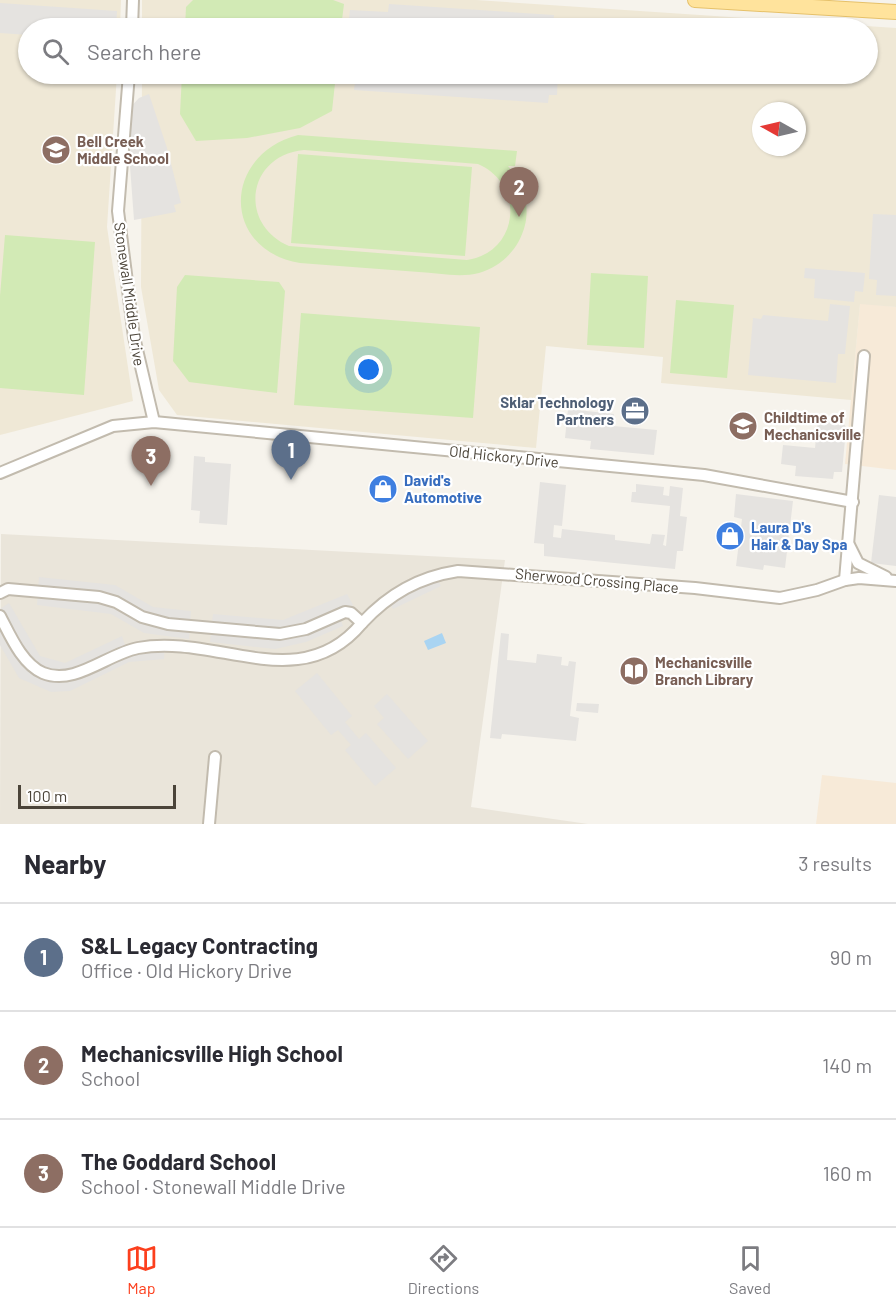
<!DOCTYPE html>
<html lang="en">
<head>
<meta charset="utf-8">
<style>
	body { margin:0; font-family:Barlow,sans-serif; background:#f7f7f7; color:#2b2b33 }
	.compass { position:absolute; left:752px; top:102px; width:54px; height:54px; border-radius:50%; background:#fff; box-shadow:0 2px 4px #0004; rotate:278deg }
	.scale { position:absolute; left:18px; bottom:15px; width:158px; box-sizing:border-box; padding-left:6px; border:3px solid #4b4439; border-top:0; font-size:16px; line-height:21px; white-space:nowrap; color:#4b4439; -webkit-text-stroke:4px #fff; paint-order:stroke }
	.you { position:absolute; left:369px; top:370px; width:21px; height:21px; margin:-15px; border:4px solid #fff; border-radius:50%; background:#1a73e8; box-shadow:0 0 0 9px #1a73e833 }
	.badge { display:grid; place-items:center; width:39px; height:39px; border-radius:50%; background:#fc3f1d; color:#fff; font-size:20px; font-weight:700 }
	.pin { position:absolute; translate:-50% -50px; filter:drop-shadow(0 2px 3px #0008) }
	.pin::after { content:''; position:absolute; top:32px; width:21px; height:18px; background:inherit; clip-path:polygon(0 0,100% 0,50% 100%) }
	.list { margin:0; padding:0; list-style:none }
	h2 { display:flex; justify-content:space-between; align-items:center; height:78px; margin:0; padding:0 24px; font-size:26px }
	h2 small { font-size:20px; font-weight:400; color:#7c7c81 }
	.list li { display:grid; grid-template-columns:39px 1fr auto; gap:18px; align-items:center; box-sizing:border-box; height:108px; padding:0 24px; border-top:2px solid #e1e1e2 }
	.list b { display:block; font-size:22px; white-space:nowrap }
	.list p { margin:0; font-size:20px; white-space:nowrap; color:#7c7c81 }
	.list em { font-size:20px; font-style:normal; color:#7c7c81 }
	.icon { flex:none; width:33px; height:33px; fill:none; stroke:currentColor; stroke-width:2; stroke-linecap:round; stroke-linejoin:round }
	.map { position:relative; flex:none; width:896px; height:824px; overflow:hidden }
	.search { position:absolute; background:#fff; box-shadow:0 2px 4px #0004; left:18px; right:18px; top:18px; height:66px; display:flex; align-items:center; gap:15px; box-sizing:border-box; padding:0 21px; border-radius:33px; color:#7c7c81; font-size:22px }
	.sheet { height:402px; background:#fff }
	nav { display:flex; justify-content:space-around; align-items:center; box-sizing:border-box; height:84px; border-top:2px solid #e1e1e2; background:#fff; font-size:16px; color:#7c7c81 }
	nav a { display:grid; justify-items:center; gap:3px }
	nav .on { color:#fc3f1d }
	.map>svg:first-child { display:block }
</style>
</head>
<body>
<div class="map">
<svg width="896" height="824" viewBox="0 0 896 824">
	<rect width="100%" height="100%" fill="#f6f3ec"/>
	<polygon fill="#eae5da" points="1,534 505,560 471,807 588,824 0,824"/>
	<g fill="#f7ead8">
		<polygon points="860,303 896,307 896,470 845,464"/>
		<polygon points="822,775 896,783 896,824 816,824"/>
	</g>
	<g fill="#efe8d6" fill-rule="evenodd">
		<polygon points="0,0 121,0 120,28 28,28 28,74 117,74 107,227 133,401 0,435"/>
		<path d="M 142,0 L 476,0 L 896,28 L 896,307 L 860,304 L 851,400 L 661,383 L 663,357 L 546,346 L 536,448 L 177,415 L 159,390 L 141,287 L 142,74 L 868,74 L 868,28 L 142,28 ZM 761,111 L 797,111 L 797,147 L 761,147 Z"/>
	</g>
	<g fill="#d2eab5" fill-rule="evenodd">
		<polygon points="193,0 333,0 344,4 341,28 185,28 186,7"/>
		<polygon points="182,74 336,74 332,111 300,128 247,138 196,141 180,114"/>
		<path d="M 298,135 L 517,151 L 515,166 L 508,166 C 523,181 530,204 525,225 C 519,249 502,266 479,273 C 460,278 438,273 419,272 C 379,269 339,266 300,263 C 221,250 222,155 298,135 ZM 304,150 L 478,164 C 526,185 519,252 467,260 L 289,246 C 237,223 248,155 304,150 Z"/>
		<polygon points="298,154 472,167 465,256 291,243"/>
		<polygon points="5,235 95,242 84,395 0,388 0,296"/>
		<polygon points="591,273 648,276 644,348 587,345"/>
		<polygon points="185,275 279,282 285,291 277,393 189,382 173,361 177,287"/>
		<polygon points="676,300 734,305 727,378 670,373"/>
		<polygon points="301,313 480,327 473,418 294,405"/>
	</g>
	<g fill="#e5e3e0">
		<polygon points="0,3 117,11 116,28 28,28 28,35 0,33"/>
		<polygon points="389,4 554,15 553,23 562,24 562,28 348,28 350,10 388,12"/>
		<polygon points="345,74 558,74 557,95 549,95 548,103 354,90 355,82 345,81"/>
		<polygon points="149,94 167,148 181,203 174,205 176,212 134,220 126,112 139,98"/>
		<polygon points="873,214 896,215 896,296 876,295 877,280 869,279"/>
		<polygon points="805,268 865,273 863,292 855,291 854,302 814,298 815,279 804,278"/>
		<polygon points="830,304 850,306 845,354 838,354 836,383 748,375 753,318 761,319 763,315 828,321"/>
		<polygon points="568,409 614,414 613,426 657,430 654,455 590,449 591,441 565,438"/>
		<polygon points="818,418 835,420 835,424 845,425 846,429 842,472 834,472 833,479 795,476 796,466 781,464 783,445 815,448"/>
		<polygon points="194,456 205,457 205,462 231,464 227,525 199,523 200,511 191,510"/>
		<polygon points="540,482 566,485 562,526 554,525 553,537 561,538 562,529 615,535 615,540 650,544 652,534 665,535 663,545 666,546 670,506 631,502 632,492 636,492 636,484 664,487 663,495 669,496 670,486 683,488 680,516 687,517 683,551 677,551 675,569 544,556 544,544 534,543"/>
		<polygon points="736,494 793,501 785,568 764,565 763,570 736,566 742,519 734,517"/>
		<polygon points="879,495 896,497 896,566 871,563"/>
		<polygon points="39,577 115,585 153,607 191,611 189,639 144,633 111,614 37,605"/>
		<polygon points="437,579 441,586 393,609 389,602"/>
		<polygon points="347,594 353,605 340,618 343,626 306,642 275,649 210,642 213,614 283,620"/>
		<polygon points="9,603 40,656 65,663 122,636 125,645 143,640 165,642 164,659 129,662 70,691 51,692 19,678 0,645 0,609"/>
		<polygon points="501,633 509,634 507,660 536,663 537,654 562,657 561,665 568,666 569,661 576,662 570,716 579,718 576,741 502,734 501,739 490,738"/>
		<polygon points="317,673 352,716 345,722 359,739 366,733 396,768 375,786 345,750 351,745 338,730 331,735 295,691"/>
		<polygon points="387,694 428,741 408,759 377,724 384,718 374,706"/>
		<polygon points="577,703 599,704 598,713 576,711"/>
	</g>
	<polygon fill="#a9d4f2" points="442,633 446,643 428,650 424,641"/>
	<g fill="none" stroke-linecap="round" stroke-linejoin="round">
		<g stroke="#c2bbae" stroke-width="14">
			<g id="minor">
				<polyline points="132,28 133,0"/>
				<polyline points="129,74 118,211 134,337 154,422"/>
				<polyline points="0,473 113,426 154,422 704,475 853,502"/>
				<polyline points="849,545 858,563 886,577"/>
				<polyline points="845,580 864,356"/>
				<path d="M 0,593 L 8,589 L 99,597 L 116,602 L 142,617 L 168,624 L 280,634 L 306,629 L 345,612 L 351,613 L 362,623 C 300,698 216,633 138,648 C 107,654 75,686 43,673 C 22,664 10,635 0,616"/>
				<path d="M 362,623 C 389,594 419,577 458,571 L 695,588 L 780,598 L 817,590 L 845,580 L 859,578 L 896,581"/>
				<polyline points="209,824 215,757"/>
			</g>
		</g>
		<g stroke="#e6c16a" stroke-width="16">
			<polyline id="major" points="695,0 896,12"/>
		</g>
		<use href="#minor" stroke="#fff" stroke-width="10"/>
		<use href="#major" stroke="#ffe39c" stroke-width="14"/>
	</g>
	<defs>
		<g id="school-disc" transform="scale(1.5)"><circle r="9.5" fill="#8d6e63" stroke="#fff"/><path d="M0-5L7-2L0 1L-7-2ZM-4 1L0 2.5L4 1V4Q0 6-4 4Z" fill="#fff"/></g>
		<g id="office-disc" transform="scale(1.5)"><circle r="9.5" fill="#5c6f8a" stroke="#fff"/><path d="M-6-3h4V-5.5h4V-3h4V5H-6ZM-1-4.5V-3h2v-1.5ZM-6 0V1H6V0Z" fill="#fff"/></g>
		<g id="shop-disc" transform="scale(1.5)"><circle r="9.5" fill="#3f7fe0" stroke="#fff"/><path d="M-5-2.5h2.3a2.7 3.5 0 0 1 5.4 0H5L5.5 6h-11ZM-1.5-2.5h3a1.5 2.3 0 0 0-3 0Z" fill="#fff"/></g>
		<g id="library-disc" transform="scale(1.5)"><circle r="9.5" fill="#8d6e63" stroke="#fff"/><path d="M-6-4Q-3-5.5-.7-3.5V5Q-3 3-6 4ZM6-4Q3-5.5 .7-3.5V5Q3 3 6 4Z" fill="#fff"/></g>
	</defs>
	<g fill-rule="evenodd">
		<use href="#school-disc" x="56" y="150"/>
		<use href="#office-disc" x="635" y="411"/>
		<use href="#school-disc" x="743" y="426"/>
		<use href="#shop-disc" x="383" y="489"/>
		<use href="#shop-disc" x="730" y="536"/>
		<use href="#library-disc" x="634" y="671"/>
	</g>
	<g text-anchor="middle" dominant-baseline="central" stroke-width="4.5" stroke-linejoin="round" paint-order="stroke">
		<g font-size="15" font-weight="bold" fill="#785e54" stroke="#fff" text-anchor="start">
			<text x="77" y="141">Bell Creek<tspan x="77" dy="17">Middle School</tspan></text>
			<text x="764" y="417">Childtime of<tspan x="764" dy="17">Mechanicsville</tspan></text>
			<text x="655" y="662">Mechanicsville<tspan x="655" dy="17">Branch Library</tspan></text>
		</g>
		<g font-size="15" fill="#4b4439" stroke="#fff">
			<text transform="translate(130 294) rotate(82)">Stonewall Middle Drive</text>
			<text transform="translate(504 456) rotate(6)">Old Hickory Drive</text>
			<text transform="translate(597 580) rotate(5)">Sherwood Crossing Place</text>
		</g>
		<g font-size="15" font-weight="bold" fill="#4e5e75" stroke="#fff" text-anchor="end">
			<text x="614" y="402">Sklar Technology<tspan x="614" dy="17">Partners</tspan></text>
		</g>
		<g font-size="15" font-weight="bold" fill="#366cbe" stroke="#fff" text-anchor="start">
			<text x="404" y="480">David's<tspan x="404" dy="17">Automotive</tspan></text>
			<text x="751" y="527">Laura D's<tspan x="751" dy="17">Hair &amp; Day Spa</tspan></text>
		</g>
	</g>
</svg>
<svg class="compass" viewBox="-18 -18 36 36"><path d="M0-13l5 13h-10z" fill="#e53935"/><path d="M0 13l5-13h-10z" fill="#7c7c81"/></svg>
<div class="scale">100 m</div>
<div class="you"></div>
<div class="pin badge" style="left:291px;top:480px;background:#5c6f8a">1</div>
<div class="pin badge" style="left:519px;top:217px;background:#8d6e63">2</div>
<div class="pin badge" style="left:151px;top:486px;background:#8d6e63">3</div>
<div class="search"><svg class="icon" aria-label="search" viewBox="0 0 24 24"><circle cx="10" cy="10" r="6"/><path d="M15 15l6 6"/></svg>Search here</div>
</div>
<section class="sheet">
<h2>Nearby<small>3 results</small></h2>
<ul class="list">
<li><span class="badge" style="background:#5c6f8a">1</span><div><b>S&amp;L Legacy Contracting</b><p>Office · Old Hickory Drive</p></div><em>90 m</em></li>
<li><span class="badge" style="background:#8d6e63">2</span><div><b>Mechanicsville High School</b><p>School</p></div><em>140 m</em></li>
<li><span class="badge" style="background:#8d6e63">3</span><div><b>The Goddard School</b><p>School · Stonewall Middle Drive</p></div><em>160 m</em></li>
</ul>
</section>
<nav>
<a class="on"><svg class="icon" aria-label="map" viewBox="0 0 24 24"><path d="M3 6l6-2 6 2 6-2v14l-6 2-6-2-6 2zM9 4v14M15 6v14"/></svg>Map</a>
<a><svg class="icon" aria-label="directions" viewBox="0 0 24 24"><path d="M12 3l9 9-9 9-9-9zM9 14v-3h6M13 9l2 2-2 2"/></svg>Directions</a>
<a><svg class="icon" aria-label="saved" viewBox="0 0 24 24"><path d="M7 4h10v16l-5-4-5 4z"/></svg>Saved</a>
</nav>
</body>
</html>
